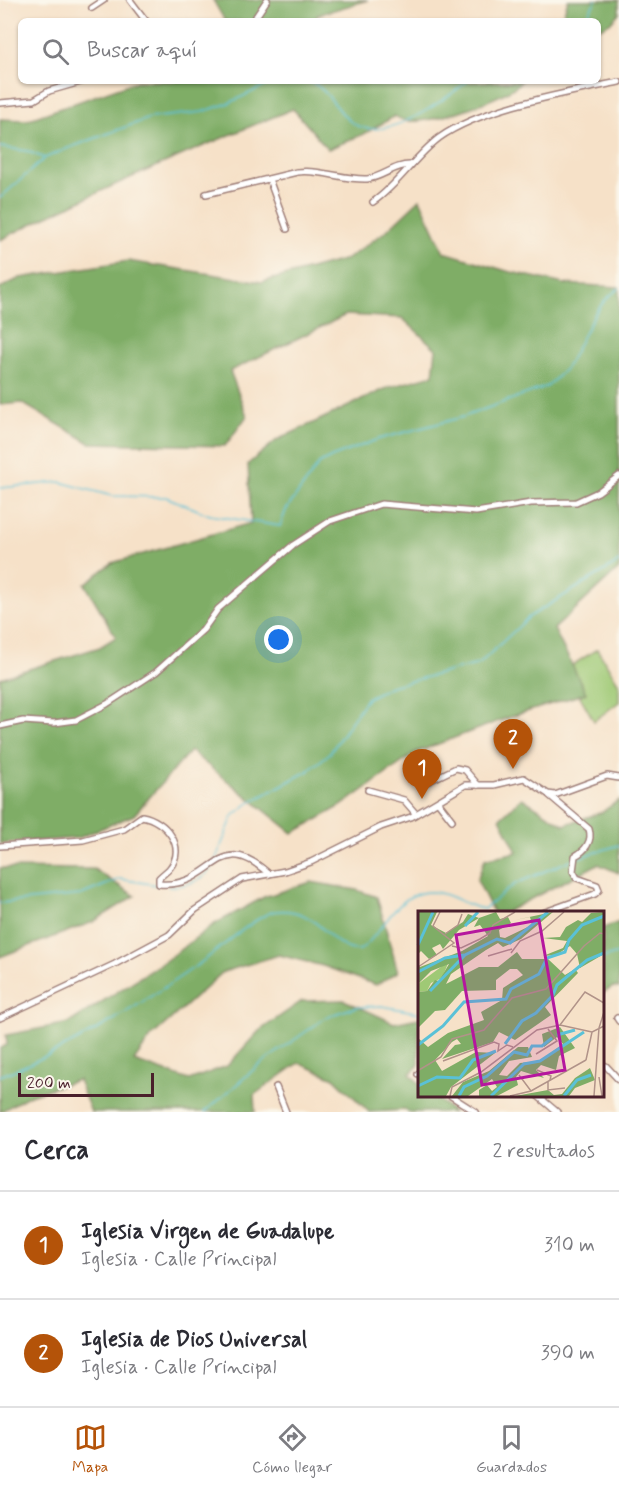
<!DOCTYPE html>
<html lang="es">
<head>
<meta charset="utf-8">
<style>
	body { margin:0; font-family:Mynerve,sans-serif; background:#f7f7f7; color:#2b2b33 }
	.scale { position:absolute; left:18px; bottom:15px; width:136px; box-sizing:border-box; padding-left:6px; border:3px solid #4a1f2b; border-top:0; font-size:16px; line-height:21px; white-space:nowrap; color:#4a1f2b; -webkit-text-stroke:4px #fbf7ec; paint-order:stroke }
	.you { position:absolute; left:279px; top:640px; width:21px; height:21px; margin:-15px; border:4px solid #fff; border-radius:50%; background:#1a73e8; box-shadow:0 0 0 9px #1a73e833 }
	.badge { display:grid; place-items:center; width:39px; height:39px; border-radius:50%; background:#b45309; color:#fff; font-size:20px; font-weight:700 }
	.pin { position:absolute; translate:-50% -50px; filter:drop-shadow(0 2px 3px #0008) }
	.pin::after { content:''; position:absolute; top:32px; width:21px; height:18px; background:inherit; clip-path:polygon(0 0,100% 0,50% 100%) }
	.list { margin:0; padding:0; list-style:none }
	h2 { display:flex; justify-content:space-between; align-items:center; height:78px; margin:0; padding:0 24px; font-size:26px }
	h2 small { font-size:20px; font-weight:400; color:#7c7c81 }
	.list li { display:grid; grid-template-columns:39px 1fr auto; gap:18px; align-items:center; box-sizing:border-box; height:108px; padding:0 24px; border-top:2px solid #e1e1e2 }
	.list b { display:block; font-size:22px; white-space:nowrap }
	.list p { margin:0; font-size:20px; white-space:nowrap; color:#7c7c81 }
	.list em { font-size:20px; font-style:normal; color:#7c7c81 }
	.icon { flex:none; width:33px; height:33px; fill:none; stroke:currentColor; stroke-width:2; stroke-linecap:round; stroke-linejoin:round }
	.map { position:relative; flex:none; width:619px; height:1112px; overflow:hidden }
	.search { position:absolute; background:#fff; box-shadow:0 2px 4px #0004; left:18px; right:18px; top:18px; height:66px; display:flex; align-items:center; gap:15px; box-sizing:border-box; padding:0 21px; border-radius:9px; color:#7c7c81; font-size:22px }
	.sheet { height:294px; background:#fff }
	nav { display:flex; justify-content:space-around; align-items:center; box-sizing:border-box; height:84px; border-top:2px solid #e1e1e2; background:#fff; font-size:16px; color:#7c7c81 }
	nav a { display:grid; justify-items:center; gap:3px }
	nav .on { color:#b45309 }
	.map>svg:first-child { display:block }
</style>
</head>
<body>
<div class="map">
<svg width="619" height="1112" viewBox="0 0 619 1112">
	<rect width="100%" height="100%" fill="#fbf7ec"/>
	<filter id="ink" filterUnits="userSpaceOnUse"><feTurbulence type="fractalNoise" baseFrequency=".0167" numOctaves="2"/><feDisplacementMap in="SourceGraphic" scale="12" xChannelSelector="R" yChannelSelector="G"/><feConvolveMatrix kernelMatrix="1 2 1 2 8 2 1 2 1" color-interpolation-filters="sRGB"/></filter>
	<filter id="wash" filterUnits="userSpaceOnUse"><feTurbulence type="fractalNoise" baseFrequency=".008" numOctaves="4" result="noise"/><feDisplacementMap in="SourceGraphic" scale="24" xChannelSelector="R" yChannelSelector="G"/><feGaussianBlur stdDeviation="1.35" result="paint"/><feColorMatrix in="noise" values="0 0 0 0 0 0 0 0 0 0 0 0 0 0 0 0 0 1.4 0 .05"/><feComposite in="paint" operator="in"/></filter>
	<g filter="url(#wash)">
		<rect width="100%" height="100%" fill="#f6e1c8"/>
		<polygon fill="#9fc975" stroke="#747450" stroke-width="1.5" points="597,649 619,684 619,702 594,721 565,670"/>
		<g fill="#7fad66" stroke="#646648" stroke-width="1.5">
			<polygon points="213,0 368,0 317,15 316,21 225,21"/>
			<polygon points="568,0 619,0 619,13 610,23 598,29 598,21 561,21"/>
			<path d="M 137,81 L 382,83 L 522,81 C 506,98 432,124 408,121 C 404,121 398,118 395,116 L 364,134 L 328,149 L 293,109 C 194,149 95,191 0,240 L 0,119 L 27,120 Z"/>
			<polygon points="420,199 444,252 507,271 564,284 619,287 619,569 554,629 586,693 507,718 417,752 341,806 293,833 190,751 134,815 78,838 0,844 0,678 100,647 116,637 85,584 112,563 251,523 248,464 277,440 387,388 433,375 436,349 402,318 346,315 230,371 247,416 225,446 90,443 22,403 0,405 0,288 20,278 128,261 262,282 347,259 386,231"/>
			<polygon points="522,798 564,825 602,812 619,800 619,873 598,864 506,912 493,912 477,880 485,859 517,852 500,818"/>
			<polygon points="0,868 94,869 135,896 93,922 0,957"/>
			<polygon points="311,882 357,890 377,897 398,972 376,985 323,966 279,955 223,972 151,1037 134,1061 189,1080 227,1066 259,1031 302,1001 344,1000 394,1023 419,1018 419,1065 410,1074 419,1083 420,1096 434,1096 453,1112 409,1112 405,1110 369,1112 334,1078 299,1063 254,1095 255,1112 91,1112 78,1080 30,1095 0,1112 0,1048 7,1045 6,1035 69,1023 165,961 213,925 264,897"/>
			<polygon points="619,922 619,988 613,987 603,993 603,928"/>
		</g>
		<g fill="none" stroke-linecap="round" stroke-linejoin="round">
			<g stroke="#5ac1d7" stroke-width="1.5">
				<polyline points="584,21 596,0"/>
				<path d="M 308,81 C 328,88 335,109 351,122 C 383,146 443,101 468,81"/>
				<polyline points="0,147 27,151 44,158"/>
				<polyline points="0,198 45,158 66,149 150,118 202,112 229,103 275,81"/>
				<polyline points="0,488 60,482 112,496 166,497 210,515 280,526 286,510 319,464 332,457 379,439 463,417 548,386 566,368 594,315 605,300 619,288"/>
				<polyline points="577,858 619,845"/>
				<polyline points="215,861 233,816 249,803 308,771 330,753 367,698 391,686 479,664 529,617 619,562"/>
				<path d="M 168,886 C 182,887 203,882 211,868"/>
				<polyline points="0,903 81,895 120,879 157,885"/>
				<polyline points="602,958 619,953"/>
				<path d="M 0,1076 C 71,1049 134,1009 196,966 C 221,949 244,925 271,912 C 320,902 329,953 360,950 C 387,930 397,885 439,893 C 455,896 467,907 484,909 L 515,884 L 573,859"/>
				<polyline points="205,1112 259,1065 328,1016 356,1007 382,1006 420,1013"/>
			</g>
		</g>
	</g>
	<g filter="url(#ink)">
		<g fill="none" stroke-linecap="round" stroke-linejoin="round">
			<g stroke="#a0807a" stroke-width="8">
				<g id="street">
					<polyline points="130,0 146,21"/>
					<polyline points="92,8 104,0"/>
					<polyline points="253,21 267,0"/>
					<polyline points="0,103 34,100 49,91 84,81"/>
					<polyline points="269,179 287,229"/>
					<path d="M 206,194 L 297,172 C 321,169 343,180 367,179 C 382,178 395,164 411,165"/>
					<path d="M 373,202 C 399,184 414,157 439,138 C 483,107 566,93 619,82"/>
					<polyline points="0,726 23,721 54,723 76,720 107,704 156,672 203,630 218,609 293,545 330,521 381,504 476,512 531,503 576,502 598,492 619,476"/>
					<polyline points="425,783 456,768 465,770 478,785"/>
					<polyline points="368,790 404,800 416,814"/>
					<polyline points="438,802 452,820"/>
					<path d="M 0,846 L 83,840 L 124,829 L 142,816 C 165,820 188,847 169,869 C 166,872 162,875 159,878 L 159,884 C 215,889 216,826 269,874"/>
					<path d="M 545,912 L 595,894 L 599,890 L 597,885 L 577,878 L 573,871 L 575,856 C 585,851 593,841 589,829 L 549,795"/>
					<polyline points="0,1018 115,964 169,935 195,910 242,879 285,871 311,862 381,827 411,817 465,785 494,785 524,778 548,794 555,795 607,776 619,778"/>
					<polyline points="617,1018 619,1021"/>
					<polyline points="606,1066 619,1080"/>
					<polyline points="418,1074 420,1075"/>
					<polyline points="276,1087 286,1112"/>
					<polyline points="451,1096 476,1112"/>
					<polyline points="538,1096 557,1112"/>
				</g>
			</g>
			<use href="#street" stroke="#fff" stroke-width="5"/>
		</g>
	</g>
	<g transform="translate(418 911)">
		<rect width="186" height="186" fill="#f6e1c8"/>
		<path d="M 31,50 L 24,67 L 13,72 L 9,80 L 0,81 L 0,73 Z" fill="#9fc975"/>
		<path d="M 0,1 L 19,1 L 13,14 L 28,22 L 45,11 L 50,3 L 61,7 L 41,19 L 25,38 L 22,33 L 14,37 L 19,44 L 11,48 L 3,40 L 0,43 ZM 78,1 L 82,8 L 90,6 L 93,12 L 81,19 L 82,26 L 87,27 L 114,14 L 112,6 L 97,9 L 135,1 L 103,28 L 85,36 L 80,32 L 68,39 L 33,63 L 28,73 L 61,56 L 80,56 L 99,41 L 104,48 L 130,48 L 147,64 L 157,58 L 160,62 L 127,96 L 133,104 L 97,129 L 81,121 L 75,131 L 24,148 L 37,134 L 43,133 L 39,128 L 34,131 L 17,149 L 24,160 L 58,141 L 77,142 L 33,176 L 28,185 L 0,185 L 0,127 L 10,136 L 30,122 L 66,109 L 63,101 L 84,89 L 85,77 L 105,64 L 99,58 L 92,58 L 78,69 L 78,79 L 44,80 L 27,99 L 17,100 L 0,117 L 0,81 L 9,80 L 17,69 L 21,70 L 31,53 L 13,60 L 0,73 L 0,53 L 2,56 L 44,40 L 70,25 L 62,14 L 56,16 L 61,7 ZM 186,1 L 186,43 L 162,57 L 159,43 L 152,35 L 138,44 L 125,45 L 145,37 L 149,30 L 125,27 L 142,26 L 148,16 L 160,9 L 164,11 L 173,2 ZM 142,116 L 157,137 L 141,145 L 138,159 L 123,154 L 118,159 L 126,167 L 103,160 L 98,166 L 100,174 L 79,185 L 61,185 L 61,179 L 69,174 L 74,180 L 79,176 L 74,168 L 50,185 L 34,185 L 45,171 L 71,160 L 100,136 L 110,136 L 114,146 L 91,150 L 81,164 L 89,165 L 102,152 L 122,150 L 145,133 L 139,126 L 126,136 L 124,123 ZM 172,157 L 177,169 L 157,177 L 151,185 L 97,185 L 130,179 L 136,184 L 144,183 L 157,167 Z" fill="#7fad66"/>
		<path fill="none" stroke="#5ac1d7" stroke-width="3" d="M 47,15 L 60,1M 0,34 L 15,1M 0,61 L 27,47 L 46,44M 12,80 L 47,44 L 79,28 L 92,32 L 130,1M 139,124 L 157,119M 87,133 L 104,110 L 118,102 L 135,84 L 139,74 L 169,49 L 186,42M 0,134 L 25,115 L 46,91 L 88,88 L 93,78 L 121,63 L 129,47 L 147,41 L 151,29 L 164,14 L 186,5M 0,175 L 19,166 L 42,167 L 55,149 L 78,140M 41,185 L 46,176 L 69,165 L 96,141 L 109,144 L 114,135 L 124,135 L 134,127M 73,185 L 106,153 L 122,150 L 166,121M 146,185 L 159,169 L 173,164"/>
		<path fill="none" stroke="#b19389" stroke-width="1.5" d="M 27,23 L 40,14 L 44,3M 34,35 L 43,37 L 62,28 L 72,22 L 75,14 L 97,1M 93,42 L 102,30 L 124,20 L 146,1M 70,45 L 94,38M 0,56 L 36,32 L 15,15 L 22,1M 142,114 L 167,81 L 186,92M 142,114 L 174,121M 118,143 L 139,130 L 130,118M 168,149 L 174,121 L 186,115M 25,150 L 76,131 L 81,133 L 80,140 L 89,134 L 95,136M 1,159 L 23,146 L 34,128 L 66,119 L 94,87 L 128,78 L 166,35 L 182,22 L 186,23M 119,159 L 133,165 L 132,169M 101,164 L 113,180M 181,166 L 184,185M 130,170 L 130,179 L 147,177M 32,185 L 34,176 L 63,161 L 119,119 L 142,114M 92,185 L 113,180 L 168,149M 176,185 L 181,117 L 186,101"/>
		<path fill="#b5179e" fill-opacity="0.15" stroke="#b5179e" stroke-width="3" d="M 121,9 L 147,159 L 64,174 L 38,24 Z"/>
		<rect width="186" height="186" fill="none" stroke="#4a1f2b" stroke-width="3"/>
	</g>
</svg>
<div class="scale">200 m</div>
<div class="you"></div>
<div class="pin badge" style="left:422px;top:799px">1</div>
<div class="pin badge" style="left:513px;top:769px">2</div>
<div class="search"><svg class="icon" aria-label="search" viewBox="0 0 24 24"><circle cx="10" cy="10" r="6"/><path d="M15 15l6 6"/></svg>Buscar aquí</div>
</div>
<section class="sheet">
<h2>Cerca<small>2 resultados</small></h2>
<ul class="list">
<li><span class="badge">1</span><div><b>Iglesia Virgen de Guadalupe</b><p>Iglesia · Calle Principal</p></div><em>310 m</em></li>
<li><span class="badge">2</span><div><b>Iglesia de Dios Universal</b><p>Iglesia · Calle Principal</p></div><em>390 m</em></li>
</ul>
</section>
<nav>
<a class="on"><svg class="icon" aria-label="map" viewBox="0 0 24 24"><path d="M3 6l6-2 6 2 6-2v14l-6 2-6-2-6 2zM9 4v14M15 6v14"/></svg>Mapa</a>
<a><svg class="icon" aria-label="directions" viewBox="0 0 24 24"><path d="M12 3l9 9-9 9-9-9zM9 14v-3h6M13 9l2 2-2 2"/></svg>Cómo llegar</a>
<a><svg class="icon" aria-label="saved" viewBox="0 0 24 24"><path d="M7 4h10v16l-5-4-5 4z"/></svg>Guardados</a>
</nav>
</body>
</html>
